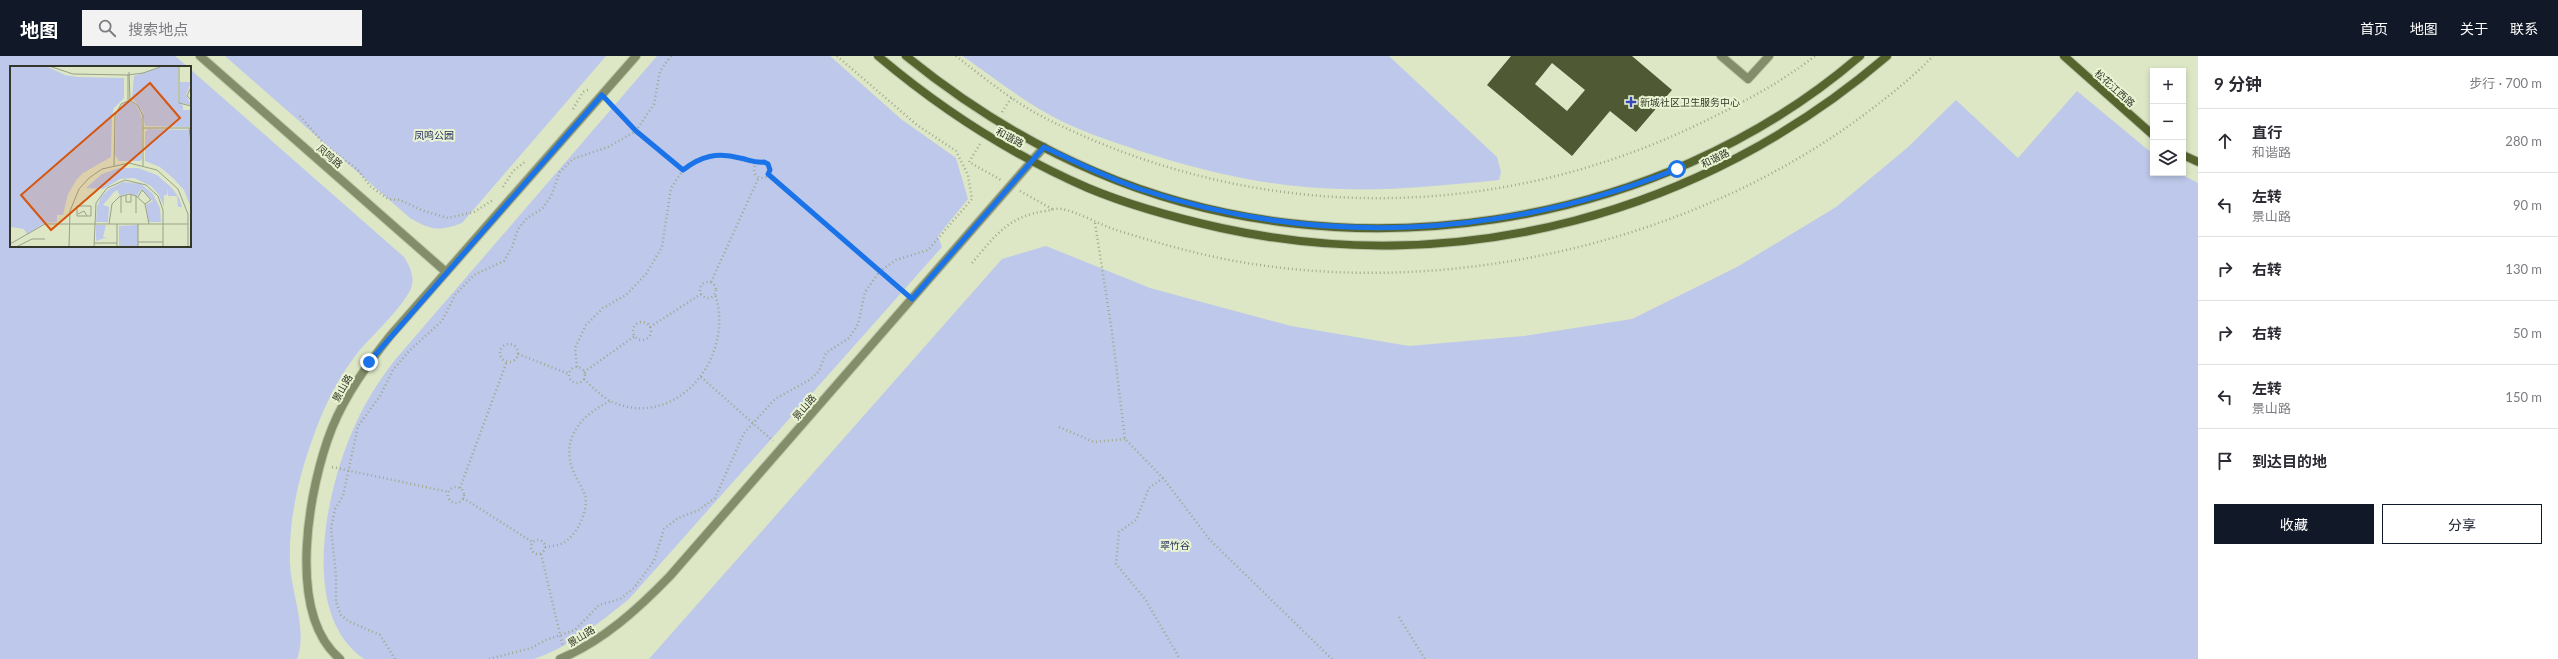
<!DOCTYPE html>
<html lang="zh">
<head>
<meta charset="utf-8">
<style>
	body { margin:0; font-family:Lato,"Noto Sans SC",sans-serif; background:#f2f2f3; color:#2b2b33 }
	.controls { position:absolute; right:12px; top:12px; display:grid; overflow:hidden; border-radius:0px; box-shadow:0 2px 6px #0003 }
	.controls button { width:36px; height:36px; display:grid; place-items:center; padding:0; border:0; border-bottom:1px solid #e1e1e2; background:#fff; color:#2b2b33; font:20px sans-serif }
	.stop { position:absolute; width:12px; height:12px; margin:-9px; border:3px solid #1a73e8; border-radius:50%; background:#fff }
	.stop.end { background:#1a73e8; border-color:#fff; box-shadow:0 1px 4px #0008 }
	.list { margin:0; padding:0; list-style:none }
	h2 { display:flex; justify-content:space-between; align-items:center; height:52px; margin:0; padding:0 16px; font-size:17px }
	h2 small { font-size:13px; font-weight:400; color:#7c7c81 }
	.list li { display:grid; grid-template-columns:26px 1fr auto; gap:12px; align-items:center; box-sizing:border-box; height:64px; padding:0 16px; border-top:1px solid #e1e1e2 }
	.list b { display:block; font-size:15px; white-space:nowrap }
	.list p { margin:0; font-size:13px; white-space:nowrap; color:#7c7c81 }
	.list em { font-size:13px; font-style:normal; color:#7c7c81 }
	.actions { display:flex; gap:8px; padding:12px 16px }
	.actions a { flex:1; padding:9px 0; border:1px solid #111827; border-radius:0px; text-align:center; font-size:14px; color:#111827 }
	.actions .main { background:#111827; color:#fff }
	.icon { flex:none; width:22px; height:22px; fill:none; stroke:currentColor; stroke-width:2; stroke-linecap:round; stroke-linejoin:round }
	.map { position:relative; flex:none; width:2198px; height:603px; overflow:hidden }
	header { display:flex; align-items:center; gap:24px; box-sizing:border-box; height:56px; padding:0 20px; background:#111827; color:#fff }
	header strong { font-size:19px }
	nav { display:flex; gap:22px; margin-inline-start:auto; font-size:14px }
	.search { width:280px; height:36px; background:#f2f2f3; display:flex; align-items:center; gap:10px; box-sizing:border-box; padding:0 14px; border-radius:0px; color:#7c7c81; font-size:15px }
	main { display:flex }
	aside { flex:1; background:#fff }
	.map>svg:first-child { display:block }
</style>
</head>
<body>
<header>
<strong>地图</strong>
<div class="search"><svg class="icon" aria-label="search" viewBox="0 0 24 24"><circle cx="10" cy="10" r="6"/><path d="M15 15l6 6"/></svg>搜索地点</div>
<nav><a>首页</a><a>地图</a><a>关于</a><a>联系</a></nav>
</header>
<main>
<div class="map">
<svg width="2198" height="603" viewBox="0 0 2198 603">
	<rect width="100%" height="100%" fill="#dde7c6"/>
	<g fill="#bdc8ea">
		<path d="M 0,0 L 175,0 L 188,11 L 11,11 L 11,190 L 190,190 L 190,13 L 404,201 C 409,209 414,218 412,229 C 409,245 371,281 359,295 C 343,315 330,338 320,363 C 302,408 288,458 290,507 C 291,537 308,574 297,603 L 0,603 Z"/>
		<path d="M 225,0 L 606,0 L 462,167 C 438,176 431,174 410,162 Z"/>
		<path d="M 657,0 L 830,0 L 901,63 L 956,102 L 968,143 L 938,180 L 942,191 L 629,543 C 599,567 571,590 534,603 L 364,603 C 297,557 327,429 356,367 C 366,345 379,325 394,305 Z"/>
		<path d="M 963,0 L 1389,0 L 1497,101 L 1501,116 L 1499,124 C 1446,129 1394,135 1342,133 C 1273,132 1205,116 1140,95 C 1114,86 1086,77 1061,65 C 1026,47 995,23 963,0 Z"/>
		<polygon points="2077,35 2153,98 2153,117 2179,117 2198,127 2198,603 649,603 1002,203 1046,190 1150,232 1291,270 1409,290 1524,280 1632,263 1737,211 1836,151 1907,92 1956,44 2018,102"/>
	</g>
	<path fill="#4f5934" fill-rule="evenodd" d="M 1511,0 L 1632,0 L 1672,34 L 1636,76 L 1610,55 L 1572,100 L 1487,29 ZM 1552,7 L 1585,34 L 1567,55 L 1535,28 Z"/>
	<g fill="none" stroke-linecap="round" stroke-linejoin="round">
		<g stroke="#bbc4a7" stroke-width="10">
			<g id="street">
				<polyline points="200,0 446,216"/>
				<polyline points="1721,0 1748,23 1769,0"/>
				<path d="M 340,603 C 285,557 309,430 332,372 C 346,338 367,309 390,280 L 636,0"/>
				<path d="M 560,603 C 603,585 638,553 670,520 L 1044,91"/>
			</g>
		</g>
		<g stroke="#bbc4a7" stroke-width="10">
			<g id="secondary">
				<path d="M 878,0 C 942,54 1012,99 1088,132 C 1131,150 1176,162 1221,172 C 1459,224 1703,158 1887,0"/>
				<path d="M 906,0 C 964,47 1027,87 1096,116 C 1343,222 1657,175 1860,0"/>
				<polyline points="2064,0 2153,79"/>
				<polyline points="2183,99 2198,106"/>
			</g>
		</g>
		<g stroke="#a0a88e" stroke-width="2.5" stroke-dasharray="1 3" stroke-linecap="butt">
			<polyline points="837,0 917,69 956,95 968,119 972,143 928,194 896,204 880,215 904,236"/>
			<path d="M 956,0 C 983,21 1012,45 1043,61 C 1252,167 1489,169 1699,68 C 1740,48 1779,28 1815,0"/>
			<polyline points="609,47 636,75 683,114"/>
			<polyline points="573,53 583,36 590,33"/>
			<polyline points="1002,56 1012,41"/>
			<polyline points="300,60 326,90 357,113 370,130 388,143 400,144 424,155 448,162 474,156 493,144"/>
			<polyline points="980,88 969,106 1001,124"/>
			<circle cx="762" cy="114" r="8"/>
			<polyline points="503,131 513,115 526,105"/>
			<polyline points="1020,135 1054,154"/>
			<polyline points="1095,167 1112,276 1125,383 1163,422 1210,484 1332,603"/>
			<path d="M 972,207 C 995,180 1008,160 1046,155 C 1051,154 1057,152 1062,153 C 1075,155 1101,169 1116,174 C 1161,188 1206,201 1253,208 C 1460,240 1697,184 1865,58 C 1889,40 1912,22 1933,0"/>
			<circle cx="708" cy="234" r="8"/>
			<polyline points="711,226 759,121"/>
			<circle cx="642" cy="275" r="9"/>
			<polyline points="650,271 701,238"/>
			<circle cx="509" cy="297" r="9"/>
			<polyline points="518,298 569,318"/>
			<circle cx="577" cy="319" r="8"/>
			<polyline points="577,311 575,292 586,269 603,252 626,239 646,218 662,191 671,132 683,114 696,104 718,98 757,108"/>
			<polyline points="584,316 635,280"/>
			<polyline points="701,321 773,385"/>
			<path d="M 584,323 C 592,331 601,340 610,345 C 676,376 736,301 715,238"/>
			<polyline points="1059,371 1094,386 1125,383"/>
			<polyline points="332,411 449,436"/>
			<polyline points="1163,422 1149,432 1136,464 1119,476 1116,508 1145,543 1180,603"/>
			<circle cx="456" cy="439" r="8"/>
			<polyline points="460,432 507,305"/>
			<polyline points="463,442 534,487"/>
			<circle cx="538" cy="491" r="7"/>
			<path d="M 545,491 C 551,490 558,490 563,487 C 577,480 589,454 585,439 C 581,429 574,419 571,409 C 563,378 584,358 610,345"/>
			<polyline points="541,498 563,591"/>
			<polyline points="1399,561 1425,603"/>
			<polyline points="395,603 380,579 348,565 341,559 336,546 336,519 331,473 335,453 343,440 358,370 380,340 393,314 410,294 442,265 455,239 474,219 504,205 512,191 518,173 527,162 542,153 551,140 560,116 573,103 608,91 636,75 654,48 660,15 671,0"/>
			<polyline points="489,603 531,592 546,584 575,574 599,549 620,543 634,532 654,505 664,473 678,462 699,454 715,442 744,377 775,343 811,323 819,315 826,297 849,282 858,268 865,236 880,215 768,119"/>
		</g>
		<use href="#street" stroke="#838d69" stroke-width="8"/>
		<use href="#secondary" stroke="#56642e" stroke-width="8"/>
	</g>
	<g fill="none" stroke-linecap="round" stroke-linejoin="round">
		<path stroke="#1a73e8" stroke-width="5" d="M 369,306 L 602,39 L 636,75 L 683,114 C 701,100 717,96 740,102 C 750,104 754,107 764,106 L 768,108 L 770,114 L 768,118 L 912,243 L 1044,91 C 1076,106 1107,122 1140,133 C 1318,192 1504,182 1677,113"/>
	</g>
	<path fill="#3848bb" stroke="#eaf4d3" stroke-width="1.5" d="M1629 40h4v4h4v4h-4v4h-4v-4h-4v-4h4z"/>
	<g text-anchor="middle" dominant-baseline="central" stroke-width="4" stroke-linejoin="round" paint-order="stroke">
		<g font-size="10" fill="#33372a" stroke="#eaf4d3">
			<text transform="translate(2115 32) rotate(42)">松花江西路</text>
			<text transform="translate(1010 81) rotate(28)">和谐路</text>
			<text transform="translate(330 100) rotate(41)">凤鸣路</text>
			<text transform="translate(1715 102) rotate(-26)">和谐路</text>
			<text transform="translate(342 332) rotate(-61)">景山路</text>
			<text transform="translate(804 351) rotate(-49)">景山路</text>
			<text transform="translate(581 580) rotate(-31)">景山路</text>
		</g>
		<g font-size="10" fill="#33372a" stroke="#eaf4d3" text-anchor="start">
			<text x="1640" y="46">新城社区卫生服务中心</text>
		</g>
		<g font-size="10" fill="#1f295a" stroke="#eaf4d3">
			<text x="434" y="79">凤鸣公园</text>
			<text x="1175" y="489">翠竹谷</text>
		</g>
	</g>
	<g transform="translate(10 10)">
		<rect width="181" height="181" fill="#dde7c6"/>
		<path d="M 0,0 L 36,0 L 55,9 L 67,11 L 114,12 L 114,32 L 104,42 L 102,49 L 101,91 L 73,107 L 67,113 L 58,128 L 53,149 L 47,149 L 47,156 L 35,157 L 17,168 L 14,163 L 0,161 ZM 155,0 L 168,0 L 168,36 L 173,40 L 173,44 L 181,44 L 181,61 L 135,60 L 132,45 L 122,32 L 124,10 ZM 170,16 L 181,16 L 176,29 L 181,39 L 170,37 ZM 121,35 L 128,42 L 132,52 L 132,93 L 130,95 L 109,95 L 105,89 L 106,52 L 109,42 L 115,36 ZM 138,63 L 181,64 L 181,142 L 174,124 L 163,112 L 150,101 L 135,95 L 135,66 ZM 109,102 L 128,102 L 147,109 L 162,122 L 169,132 L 172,141 L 168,141 L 167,130 L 158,130 L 158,122 L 157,129 L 154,129 L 154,141 L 149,129 L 141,120 L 124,112 L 110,113 L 93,123 L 76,122 L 92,108 ZM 113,116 L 131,118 L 143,128 L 150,142 L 151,156 L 139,156 L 136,139 L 143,135 L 131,123 L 127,130 L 118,127 L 110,130 L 107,124 L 104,126 L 93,139 L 99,141 L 98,156 L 86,156 L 87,141 L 91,131 L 99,123 ZM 96,159 L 93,171 L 97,171 L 86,175 L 86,159 ZM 128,159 L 128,181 L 109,181 L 109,160 Z" fill="#bdc8ea"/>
		<path fill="none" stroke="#99a188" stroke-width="1" d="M 39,0 L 63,8 L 118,9 L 133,7 L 153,0M 169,0 L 169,37 L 181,40M 119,6 L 120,34M 181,21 L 177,30 L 181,34M 118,34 L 118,8M 133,62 L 181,62M 179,62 L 181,76M 104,100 L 105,50 L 111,38 L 120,34 L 128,40 L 133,50 L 133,100M 116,129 L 116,136 L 121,136 L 121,129M 111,130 L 111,147M 126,130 L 126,147M 128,131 L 132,124 L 135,127 L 141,134 L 135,138M 67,140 L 81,140 L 81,150 L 67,150 ZM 68,148 L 74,145 L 77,150M 59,158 L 178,158M 99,158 L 102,138 L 109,131 L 119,128 L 126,130 L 135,138 L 139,158M 107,158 L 107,181M 128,176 L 153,176M 84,177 L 107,177M 0,178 L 35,158 L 59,158M 6,181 L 22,173 L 35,173M 59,181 L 60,145 L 69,123 L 79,112 L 92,103 L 119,97 L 147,104 L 168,123 L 178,148 L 178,181M 84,181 L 86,137 L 97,122 L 115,114 L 136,119 L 148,130 L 153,144 L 153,181M 128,181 L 128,158"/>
		<path fill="#d6560f" fill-opacity="0.15" stroke="#d6560f" stroke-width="2" d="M 140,17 L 170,52 L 41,164 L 11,129 Z"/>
		<rect width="181" height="181" fill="none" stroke="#33372a" stroke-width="2"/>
	</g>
</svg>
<div class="controls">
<button>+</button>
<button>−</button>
<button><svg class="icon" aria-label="layers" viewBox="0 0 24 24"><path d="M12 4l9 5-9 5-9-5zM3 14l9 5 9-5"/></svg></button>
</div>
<div class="stop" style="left:1677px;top:113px"></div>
<div class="stop end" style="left:369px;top:306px"></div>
</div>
<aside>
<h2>9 分钟<small>步行 · 700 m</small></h2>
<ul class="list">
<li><svg class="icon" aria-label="ahead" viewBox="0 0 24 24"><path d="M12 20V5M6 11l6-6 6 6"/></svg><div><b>直行</b><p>和谐路</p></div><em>280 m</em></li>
<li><svg class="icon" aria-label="left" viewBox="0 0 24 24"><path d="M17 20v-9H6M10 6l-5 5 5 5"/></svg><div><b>左转</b><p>景山路</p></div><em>90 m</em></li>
<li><svg class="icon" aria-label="right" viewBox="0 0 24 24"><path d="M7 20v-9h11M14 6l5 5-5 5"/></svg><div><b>右转</b></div><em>130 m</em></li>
<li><svg class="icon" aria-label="right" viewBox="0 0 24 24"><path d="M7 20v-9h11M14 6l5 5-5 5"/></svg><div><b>右转</b></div><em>50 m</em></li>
<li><svg class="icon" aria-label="left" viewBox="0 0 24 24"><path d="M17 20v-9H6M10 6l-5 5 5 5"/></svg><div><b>左转</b><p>景山路</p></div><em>150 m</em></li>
<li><svg class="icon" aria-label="arrive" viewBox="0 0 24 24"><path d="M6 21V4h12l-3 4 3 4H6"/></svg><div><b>到达目的地</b></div></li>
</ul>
<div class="actions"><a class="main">收藏</a><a>分享</a></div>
</aside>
</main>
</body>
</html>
